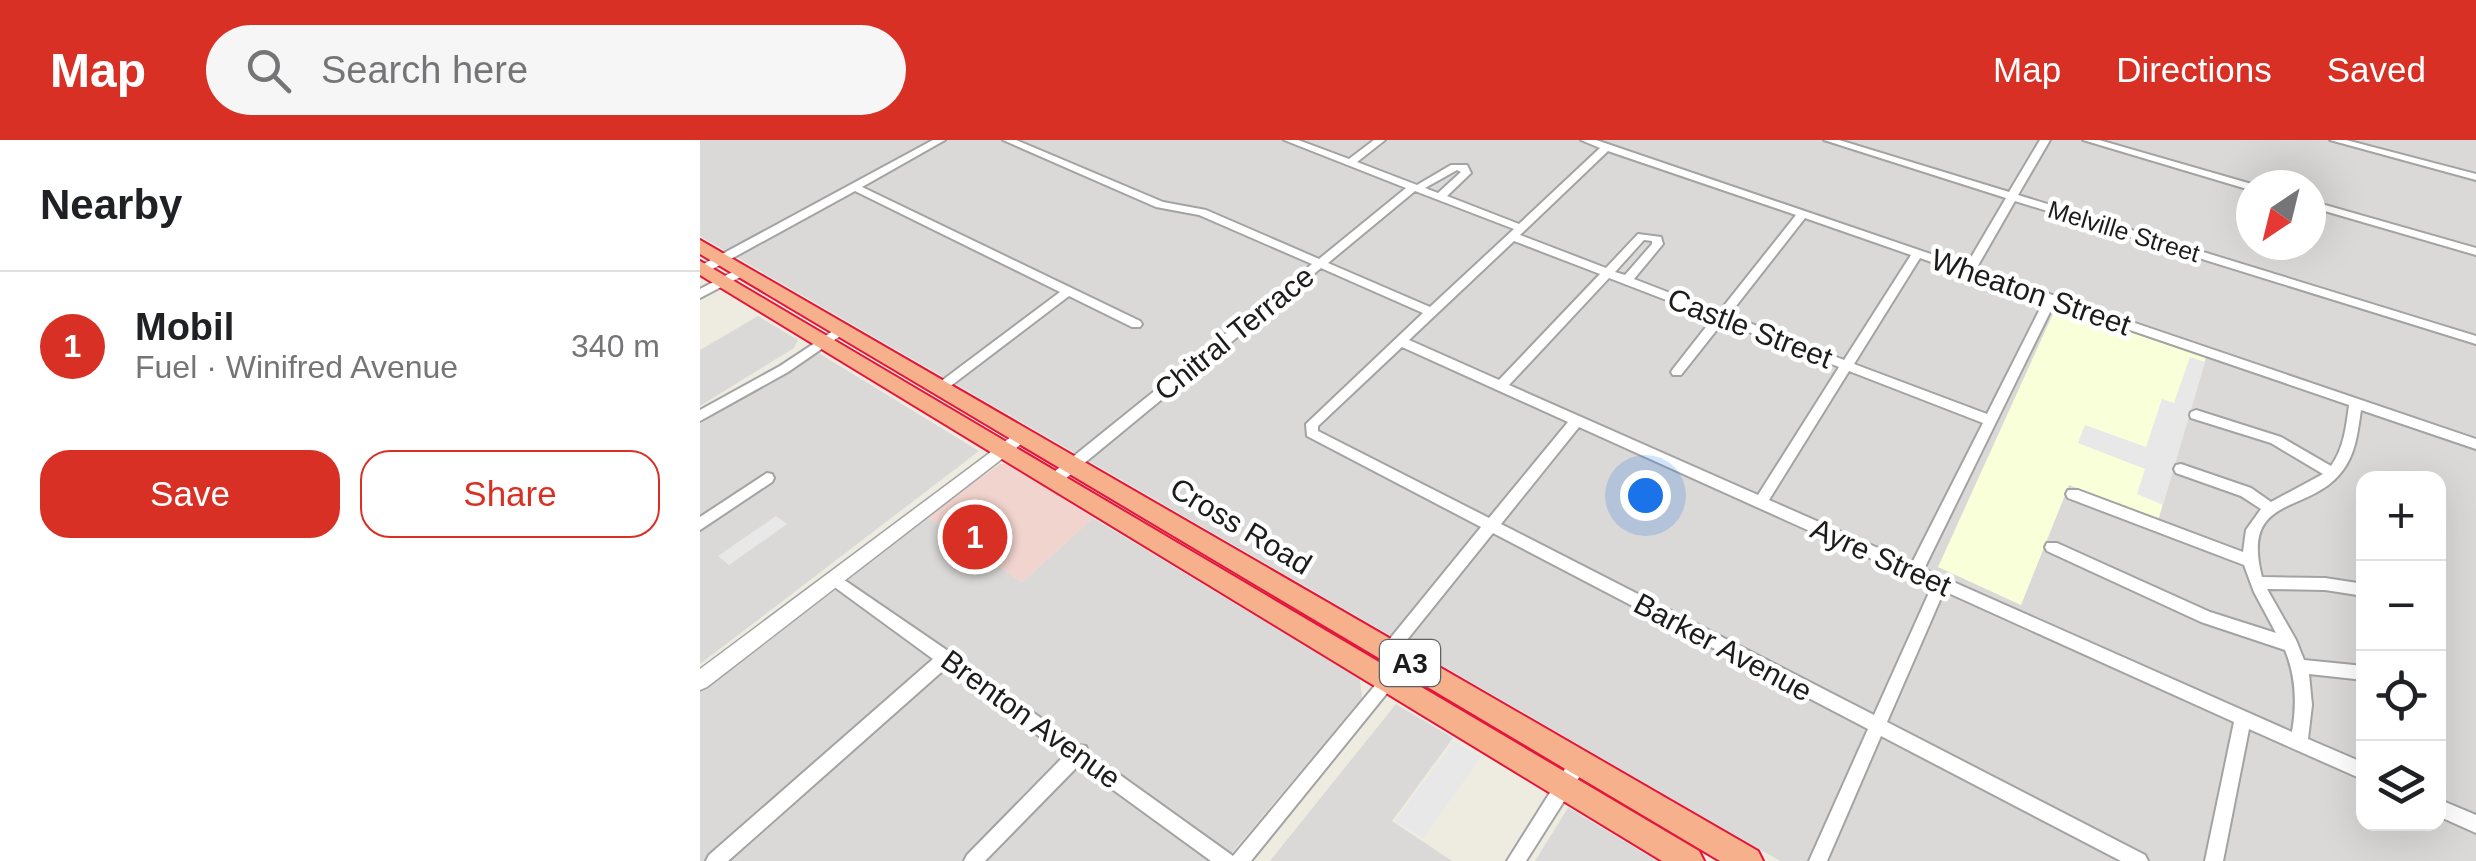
<!DOCTYPE html>
<html lang="en">
<head>
<meta charset="utf-8">
<style>
	body { margin:0; font-family:Arial,sans-serif; background:#f6f6f6; color:#202124 }
	.controls { position:absolute; right:30px; bottom:30px; display:grid; overflow:hidden; border-radius:20px; box-shadow:0 10px 40px #0002 }
	.controls button { width:90px; height:90px; display:grid; place-items:center; padding:0; border:0; border-bottom:2px solid #e0e0e0; background:#fff; color:#202124; font:50px sans-serif }
	.compass { position:absolute; left:1536px; top:30px; width:90px; height:90px; border-radius:50%; background:#fff; box-shadow:0 10px 40px #0002; rotate:215deg }
	.you { position:absolute; left:945px; top:355px; width:35px; height:35px; margin:-25px; border:8px solid #fff; border-radius:50%; background:#1a73e8; box-shadow:0 0 0 15px #1a73e833 }
	.badge { display:grid; place-items:center; width:65px; height:65px; border-radius:50%; background:#d93025; color:#fff; font-size:32px; font-weight:700 }
	.pin { position:absolute; translate:-50% -50%; border:5px solid #fff; box-shadow:0 2px 10px #0006 }
	.list { margin:0; padding:0; list-style:none }
	h2 { display:flex; justify-content:space-between; align-items:center; height:130px; margin:0; padding:0 40px; font-size:42px }
	h2 small { font-size:32px; font-weight:400; color:#757577 }
	.list li { display:grid; grid-template-columns:65px 1fr auto; gap:30px; align-items:center; box-sizing:border-box; height:150px; padding:0 40px; border-top:2px solid #e0e0e0 }
	.list b { display:block; font-size:38px; white-space:nowrap }
	.list p { margin:0; font-size:32px; white-space:nowrap; color:#757577 }
	.list em { font-size:32px; font-style:normal; color:#757577 }
	.actions { display:flex; gap:20px; padding:30px 40px }
	.actions a { flex:1; padding:22px 0; border:2px solid #d93025; border-radius:30px; text-align:center; font-size:35px; color:#d93025 }
	.actions .main { background:#d93025; color:#fff }
	.icon { flex:none; width:55px; height:55px; fill:none; stroke:currentColor; stroke-width:2; stroke-linecap:round; stroke-linejoin:round }
	.map { position:relative; flex:none; width:1776px; height:721px; overflow:hidden }
	header { display:flex; align-items:center; gap:60px; box-sizing:border-box; height:140px; padding:0 50px; background:#d93025; color:#fff }
	header strong { font-size:48px }
	nav { display:flex; gap:55px; margin-inline-start:auto; font-size:35px }
	.search { width:700px; height:90px; background:#f6f6f6; display:flex; align-items:center; gap:25px; box-sizing:border-box; padding:0 35px; border-radius:55px; color:#757577; font-size:38px }
	main { display:flex }
	aside { flex:1; background:#fff }
	.map>svg:first-child { display:block }
</style>
</head>
<body>
<header>
<strong>Map</strong>
<div class="search"><svg class="icon" aria-label="search" viewBox="0 0 24 24"><circle cx="10" cy="10" r="6"/><path d="M15 15l6 6"/></svg>Search here</div>
<nav><a>Map</a><a>Directions</a><a>Saved</a></nav>
</header>
<main>
<aside>
<h2>Nearby<small></small></h2>
<ul class="list">
<li><span class="badge">1</span><div><b>Mobil</b><p>Fuel · Winifred Avenue</p></div><em>340 m</em></li>
</ul>
<div class="actions"><a class="main">Save</a><a>Share</a></div>
</aside>
<div class="map">
<svg width="1776" height="721" viewBox="0 0 1776 721">
	<rect width="100%" height="100%" fill="#eeece0"/>
	<g fill="#dad9d8" fill-rule="evenodd">
		<path d="M 0,0 L 1776,0 L 1776,721 L 1080,721 L 0,96 ZM 1551,45 L 1611,45 L 1611,105 L 1551,105 ZM 1664,338 L 1738,338 L 1738,684 L 1664,684 Z"/>
		<polygon points="58,176 98,200 94,208 0,266 0,210"/>
		<polygon points="117,212 279,311 0,524 0,284"/>
		<polygon points="226,376 322,442 393,378 660,539 662,558 525,721 0,721 0,552"/>
		<polygon points="696,564 753,598 692,681 752,721 570,721"/>
		<polygon points="868,668 869,668 957,721 835,721"/>
	</g>
	<polygon fill="#f1d4cd" points="300,324 309,324 393,378 322,442 226,376"/>
	<polygon fill="#f9ffd8" points="1357,165 1506,217 1458,381 1369,345 1321,465 1238,427"/>
	<g fill="#e8e8e8">
		<polygon points="1490,217 1505,222 1463,365 1437,354 1445,329 1378,303 1385,285 1446,307 1462,259 1474,263"/>
		<polygon points="76,376 87,384 29,425 18,416"/>
		<polygon points="754,601 781,617 723,698 695,681"/>
	</g>
	<g fill="none" stroke-linecap="round" stroke-linejoin="round">
		<g stroke="#a3a3a3" stroke-width="4">
			<g id="minor">
				<polygon points="233,0 245,0 162,47 440,181 442,184 440,187 432,187 369,156 244,251 236,251 234,248 236,245 360,152 155,51 7,132 0,132 0,126"/>
				<path d="M 303,0 L 316,0 L 463,62 L 506,70 L 619,119 L 706,48 L 584,0 L 598,0 L 649,19 L 674,0 L 685,0 L 657,22 L 717,45 L 751,25 L 767,25 L 771,33 L 747,56 L 819,84 L 900,8 L 881,0 L 896,0 L 1266,126 L 1306,58 L 1124,0 L 1139,0 L 1309,52 L 1340,0 L 1350,0 L 1318,55 L 1776,196 L 1776,204 L 1315,61 L 1276,129 L 1776,299 L 1776,309 L 1661,270 C 1658,290 1656,313 1643,330 C 1610,376 1540,352 1562,437 L 1625,438 L 1664,444 L 1664,456 L 1625,450 L 1567,449 L 1596,500 L 1604,520 L 1664,526 L 1664,540 L 1609,534 L 1612,565 L 1608,599 L 1664,623 L 1664,640 L 1549,589 L 1523,721 L 1505,721 L 1534,582 L 1244,451 L 1187,582 L 1445,715 L 1448,721 L 1421,721 L 1181,596 L 1127,721 L 1109,721 L 1168,589 L 793,393 L 694,516 L 689,518 L 684,516 L 681,511 L 684,506 L 781,387 L 607,296 L 606,284 L 723,173 L 621,128 L 359,344 L 349,344 L 347,340 L 349,336 L 612,124 L 499,75 L 456,67 ZM 908,11 L 1096,75 L 1019,172 L 934,139 L 963,104 L 961,97 L 938,94 L 906,128 L 820,95 ZM 757,30 L 761,32 L 738,53 L 725,48 ZM 715,51 L 814,89 L 730,167 L 628,123 ZM 1105,78 L 1211,115 L 1144,220 L 1029,175 ZM 944,100 L 952,101 L 952,104 L 925,135 L 915,132 ZM 814,101 L 900,134 L 799,240 L 709,200 ZM 1220,118 L 1344,161 L 1287,274 L 1154,224 ZM 909,138 L 1013,178 L 973,229 L 971,232 L 973,235 L 981,235 L 1023,182 L 1139,227 L 1058,355 L 809,245 ZM 1354,164 L 1649,265 C 1646,287 1644,308 1631,326 L 1581,297 L 1496,270 L 1491,272 L 1490,275 L 1491,278 L 1571,303 L 1623,334 L 1571,362 L 1551,348 L 1481,324 L 1476,325 L 1474,329 L 1476,333 L 1541,356 L 1561,369 L 1546,390 L 1543,412 L 1378,350 L 1368,350 L 1366,354 L 1368,358 L 1544,425 L 1554,452 L 1576,493 L 1510,472 L 1357,403 L 1347,403 L 1345,407 L 1347,411 L 1501,482 L 1585,510 C 1596,537 1597,563 1592,592 L 1224,429 ZM 702,207 L 868,282 L 789,378 L 618,291 L 618,286 ZM 1149,231 L 1283,283 L 1212,423 L 1069,360 ZM 879,287 L 1232,446 L 1174,575 L 801,384 Z"/>
				<polygon points="1383,0 1399,0 1555,45 1551,45 1551,50 1547,49"/>
				<polygon points="1630,0 1646,0 1776,34 1776,40"/>
				<polygon points="1611,61 1776,108 1776,115 1611,67"/>
				<polygon points="42,127 46,128 46,134 0,158 0,149"/>
				<polygon points="142,185 146,186 148,189 146,192 88,232 0,281 0,270 80,226"/>
				<polygon points="67,333 72,334 74,338 72,342 0,390 0,377"/>
				<polygon points="134,433 251,513 378,605 386,606 388,612 533,716 682,537 688,535 694,537 696,542 551,721 511,721 379,625 285,721 264,721 267,715 365,615 246,528 28,721 6,721 9,715 233,519 129,443 127,439 129,435"/>
				<polygon points="879,614 885,616 887,622 885,628 826,721 807,721 873,616"/>
				<polygon points="1738,659 1776,675 1776,693 1738,676"/>
			</g>
		</g>
		<g stroke="#a3a3a3" stroke-width="3">
			<polygon id="tertiary" points="323,288 331,294 329,298 7,547 0,550 0,529"/>
		</g>
		<g stroke="#e4153c" stroke-width="4">
			<g id="trunk">
				<polygon points="0,100 1058,711 1063,721 1020,721 0,114"/>
				<polygon points="0,121 999,711 1004,721 962,721 0,135"/>
			</g>
		</g>
		<use href="#minor" fill="#fff" fill-rule="evenodd"/>
		<use href="#tertiary" fill="#fff" fill-rule="evenodd"/>
		<use href="#trunk" fill="#f6b08c" fill-rule="evenodd"/>
	</g>
	<g text-anchor="middle" dominant-baseline="central" stroke-width="9" stroke-linejoin="round" paint-order="stroke">
		<g font-size="25" fill="#1c1c1c" stroke="#fff">
			<text transform="translate(1424 91) rotate(17)">Melville Street</text>
		</g>
		<rect fill="#fff" stroke="#606060" stroke-width="2.5" x="680" y="500" width="60" height="46" rx="8"/>
		<g font-size="28" font-weight="bold" fill="#1c1c1c">
			<text x="710" y="523">A3</text>
		</g>
		<g font-size="30" fill="#1c1c1c" stroke="#fff">
			<text transform="translate(1331 152) rotate(19)">Wheaton Street</text>
			<text transform="translate(1050 188) rotate(21)">Castle Street</text>
			<text transform="translate(534 193) rotate(-39)">Chitral Terrace</text>
			<text transform="translate(541 386) rotate(31)">Cross Road</text>
			<text transform="translate(1181 417) rotate(24)">Ayre Street</text>
			<text transform="translate(1023 507) rotate(28)">Barker Avenue</text>
			<text transform="translate(331 579) rotate(36)">Brenton Avenue</text>
		</g>
	</g>
</svg>
<div class="controls">
<button>+</button>
<button>−</button>
<button><svg class="icon" aria-label="locate" viewBox="0 0 24 24"><circle cx="12" cy="12" r="6"/><path d="M12 2v4M12 18v4M2 12h4M18 12h4"/></svg></button>
<button><svg class="icon" aria-label="layers" viewBox="0 0 24 24"><path d="M12 4l9 5-9 5-9-5zM3 14l9 5 9-5"/></svg></button>
</div>
<svg class="compass" viewBox="-18 -18 36 36"><path d="M0-13l5 13h-10z" fill="#e53935"/><path d="M0 13l5-13h-10z" fill="#757577"/></svg>
<div class="you"></div>
<div class="pin badge" style="left:275px;top:397px">1</div>
</div>
</main>
</body>
</html>
